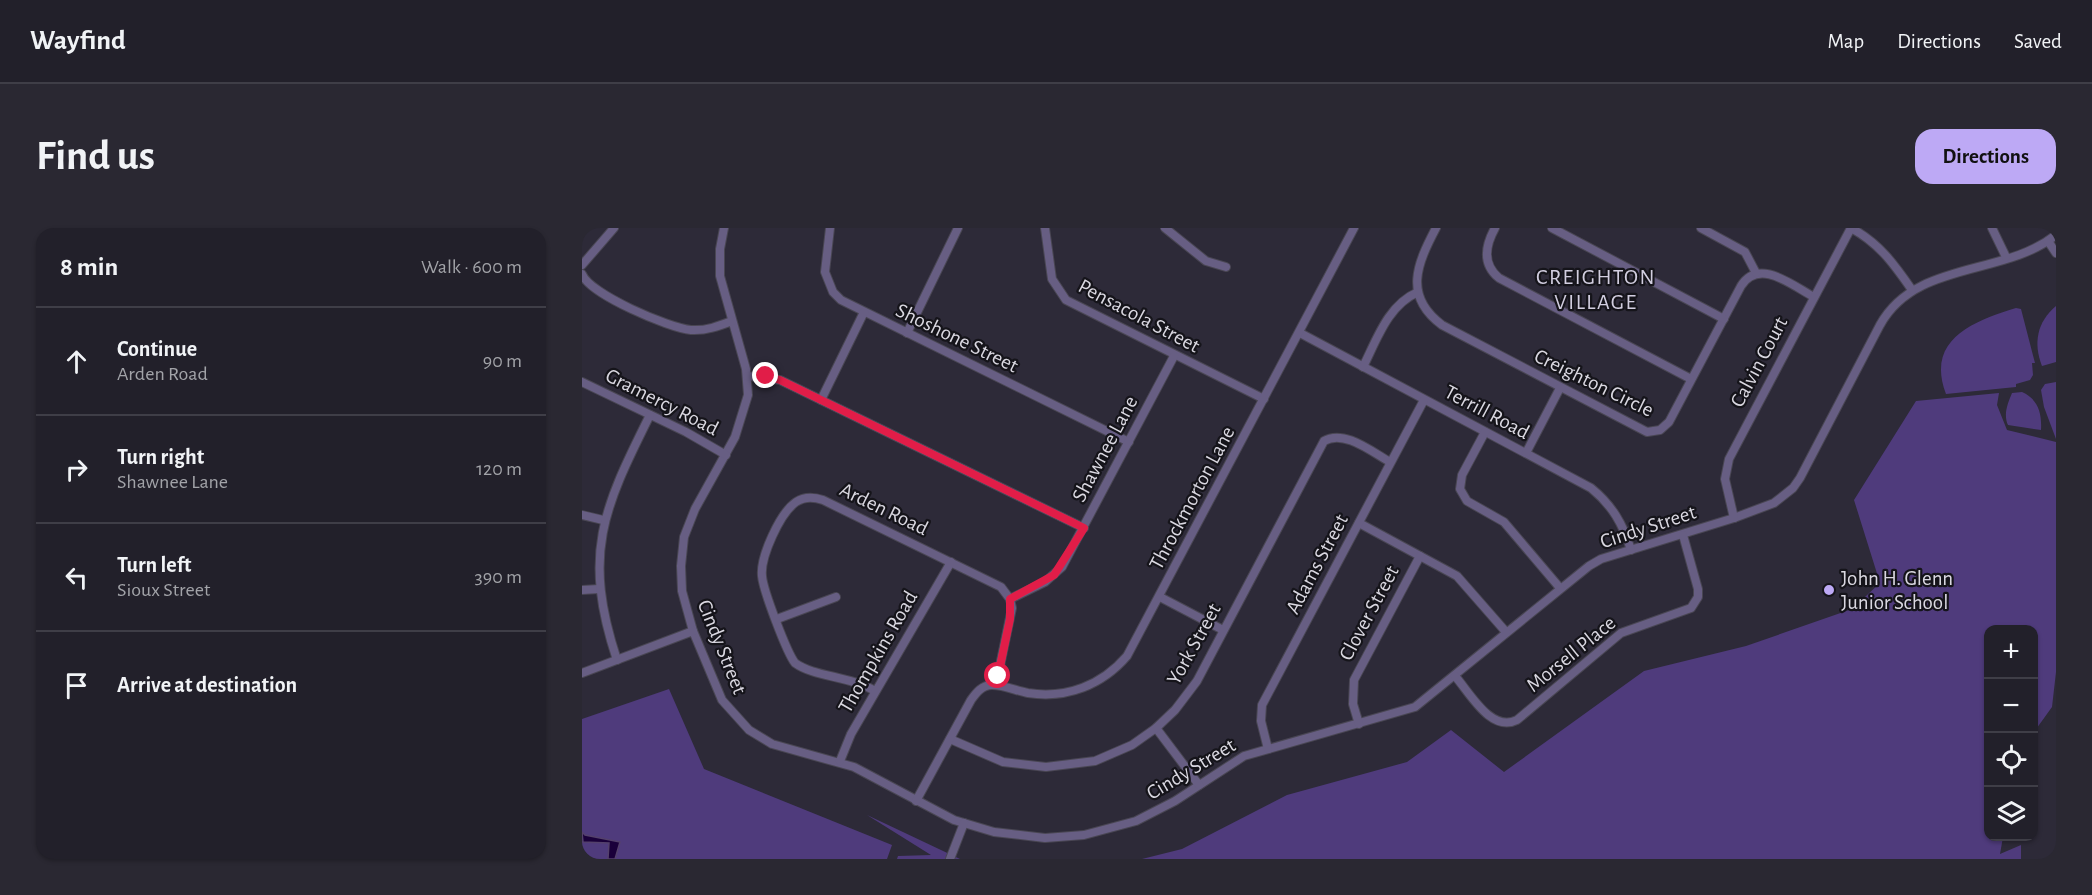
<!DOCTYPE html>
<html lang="en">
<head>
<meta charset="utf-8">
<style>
	body { margin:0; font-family:"Alegreya Sans",sans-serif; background:#2a2832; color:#f1f3f6 }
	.controls { position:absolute; right:18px; bottom:18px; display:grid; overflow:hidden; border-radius:12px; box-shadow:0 2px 4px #0004 }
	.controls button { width:54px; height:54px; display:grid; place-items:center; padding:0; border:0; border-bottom:2px solid #3f3e47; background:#22202a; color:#f1f3f6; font:30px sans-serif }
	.stop { position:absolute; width:18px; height:18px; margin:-14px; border:4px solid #e11d48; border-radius:50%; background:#fff }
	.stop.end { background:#e11d48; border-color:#fff; box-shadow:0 2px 6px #0008 }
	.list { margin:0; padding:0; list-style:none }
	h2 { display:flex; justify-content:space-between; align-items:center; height:78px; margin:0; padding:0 24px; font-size:26px }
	h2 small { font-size:20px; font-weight:400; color:#a2a3a8 }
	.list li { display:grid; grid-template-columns:39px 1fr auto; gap:18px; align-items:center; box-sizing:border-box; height:108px; padding:0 24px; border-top:2px solid #3f3e47 }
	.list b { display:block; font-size:22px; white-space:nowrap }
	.list p { margin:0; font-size:20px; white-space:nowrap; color:#a2a3a8 }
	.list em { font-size:20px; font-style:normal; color:#a2a3a8 }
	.icon { flex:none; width:33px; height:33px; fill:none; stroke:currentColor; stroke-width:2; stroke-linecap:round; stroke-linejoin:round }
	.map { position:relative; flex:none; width:1474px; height:631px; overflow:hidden; border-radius:18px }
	header { display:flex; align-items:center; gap:36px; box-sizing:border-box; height:84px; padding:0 30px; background:#22202a; border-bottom:2px solid #3f3e47 }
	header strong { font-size:28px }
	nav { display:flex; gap:33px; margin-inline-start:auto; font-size:21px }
	.intro { display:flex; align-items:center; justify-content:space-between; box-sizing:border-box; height:144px; padding:0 36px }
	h1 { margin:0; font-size:42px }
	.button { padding:15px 27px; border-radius:18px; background:#bda9f5; color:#111; font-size:21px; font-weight:700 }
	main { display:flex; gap:36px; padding:0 36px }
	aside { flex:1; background:#22202a; border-radius:18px; box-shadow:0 2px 4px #0004 }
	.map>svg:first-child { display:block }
</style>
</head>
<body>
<header>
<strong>Wayfind</strong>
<nav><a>Map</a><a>Directions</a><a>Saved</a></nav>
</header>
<div class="intro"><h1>Find us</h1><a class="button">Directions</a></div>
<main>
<aside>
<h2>8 min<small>Walk · 600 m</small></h2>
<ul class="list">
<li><svg class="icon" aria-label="ahead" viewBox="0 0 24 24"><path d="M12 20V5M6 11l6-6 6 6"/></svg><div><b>Continue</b><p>Arden Road</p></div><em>90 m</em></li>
<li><svg class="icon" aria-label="right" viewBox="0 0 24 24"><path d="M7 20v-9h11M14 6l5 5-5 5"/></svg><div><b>Turn right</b><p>Shawnee Lane</p></div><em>120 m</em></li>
<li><svg class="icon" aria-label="left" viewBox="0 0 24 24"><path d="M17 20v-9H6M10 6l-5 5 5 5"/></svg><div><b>Turn left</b><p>Sioux Street</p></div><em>390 m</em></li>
<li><svg class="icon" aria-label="arrive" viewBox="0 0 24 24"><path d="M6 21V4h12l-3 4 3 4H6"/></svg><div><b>Arrive at destination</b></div></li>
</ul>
</aside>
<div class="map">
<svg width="1474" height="631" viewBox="0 0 1474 631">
	<rect width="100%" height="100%" fill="#2d2a38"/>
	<g fill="#4f3b7c">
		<path d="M 1474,78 L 1474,134 L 1460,138 C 1451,115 1455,94 1474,78 Z"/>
		<path d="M 1434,80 L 1439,81 L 1453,135 L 1450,135 L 1451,147 L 1448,152 L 1434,156 L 1434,159 L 1364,166 C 1343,111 1392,93 1434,80 Z"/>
		<polygon points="1474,154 1474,211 1462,179 1459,162 1463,156"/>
		<path d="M 1440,164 C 1456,171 1460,185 1459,202 L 1426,197 C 1421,186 1426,175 1430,165 Z"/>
		<polygon points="1417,165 1415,177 1425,202 1474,214 1474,444 1470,479 1452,504 1452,401 1406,401 1406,608 1421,609 1418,626 1439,617 1439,631 560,631 600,621 705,567 825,534 869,502 922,544 1062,443 1164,418 1270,381 1298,355 1272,272 1334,173"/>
		<polygon points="87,461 122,541 310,617 305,631 33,631 38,614 2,607 0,604 0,491"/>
		<polygon points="285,587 378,631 315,631 316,628 349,627"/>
		<polygon points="0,613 28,615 26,631 0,631"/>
	</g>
	<polygon fill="#1a003a" stroke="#54416c" stroke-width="1.5" points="0,604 3,607 38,614 33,631 26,631 27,615 1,614"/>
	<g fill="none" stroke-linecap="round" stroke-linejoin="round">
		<g stroke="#494653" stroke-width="10">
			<g id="minor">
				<path d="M 142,0 L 138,21 L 138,48 L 164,141 L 166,167 L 153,209 L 113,281 L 102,309 L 99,338 L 100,363 L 111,403 L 140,472 L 167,502 L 190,516 L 272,539 L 372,592 L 412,604 L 463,610 L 502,607 L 554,593 L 593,573 L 662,528 L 833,479 L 1007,338 L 1019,331 L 1152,290 L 1192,275 L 1211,260 L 1218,250 L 1298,97 C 1334,32 1421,49 1474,7"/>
				<polyline points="248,0 243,44 251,64 259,72 547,214"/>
				<polyline points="463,0 470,51 484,72 682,171"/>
				<polyline points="583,0 624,33 644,39"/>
				<path d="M 854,0 C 835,36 821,68 860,97 L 1065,204 L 1078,202 L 1087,194 L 1159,58 C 1177,29 1211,58 1232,69"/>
				<path d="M 913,0 C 903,18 900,36 917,50 L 1109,151"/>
				<polyline points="970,0 1142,91"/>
				<polyline points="1119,0 1163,24 1174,45"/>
				<path d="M 1269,0 C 1297,15 1312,36 1330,62"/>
				<polyline points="1410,0 1424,29"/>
				<polyline points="1466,13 1474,25"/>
				<polyline points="0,37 32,0"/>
				<path d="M 0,46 C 7,66 87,100 109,102 C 124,103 137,98 150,93"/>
				<polyline points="325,105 376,0"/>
				<path d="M 718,105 L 1009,260 C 1030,277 1041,296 1049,322"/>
				<path d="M 781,139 C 795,111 806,77 836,64"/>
				<polyline points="165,148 198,152 502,300"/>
				<polyline points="0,154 104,204 144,227"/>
				<polyline points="239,172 282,84"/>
				<polyline points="903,204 880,247 878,261 885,273 922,294 978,360"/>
				<polyline points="944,225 978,160"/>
				<polyline points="0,287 21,292"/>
				<polyline points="1152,290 1143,251 1147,231 1269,0"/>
				<polyline points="777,295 875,348 924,404"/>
				<polyline points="0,362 17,361"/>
				<polyline points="578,369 641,402"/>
				<polyline points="428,371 463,354 480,339 592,128"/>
				<polyline points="195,391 254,369"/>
				<path d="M 35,432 C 0,326 21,281 68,187"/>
				<polyline points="0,445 111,403"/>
				<path d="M 873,448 C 888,465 909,505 935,492 L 1039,405 L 1109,380 L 1116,369 L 1116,361 L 1101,307"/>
				<path d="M 293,463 C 268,448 232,449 213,435 C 205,425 181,362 180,348 C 178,329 198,285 214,274 C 223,268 232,269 241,272 L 419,359 L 428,371 L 430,380 L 414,457"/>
				<polyline points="777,496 771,476 772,452 838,328"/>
				<polyline points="574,500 617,557"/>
				<path d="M 368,511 L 421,534 L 464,539 L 513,533 L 550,517 L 574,500 L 593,482 L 615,453 L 742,213 C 762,201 790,224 808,234"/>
				<polyline points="686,521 679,493 680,477 842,172"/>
				<polyline points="258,533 269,506 369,334"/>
				<path d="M 334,573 L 389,472 C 394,465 400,457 410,457 C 422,457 435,463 446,465 C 485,471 520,457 545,428 L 772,0"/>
				<polyline points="368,631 382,595"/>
			</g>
		</g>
		<use href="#minor" stroke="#675e83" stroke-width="8"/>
	</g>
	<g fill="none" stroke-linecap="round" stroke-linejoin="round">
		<polyline stroke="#e11d48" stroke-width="8" points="184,148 198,152 502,300 472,347 428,371 428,391 416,448"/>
	</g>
	<circle fill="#bda9f5" stroke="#15141a" stroke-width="2" cx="1247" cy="362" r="6"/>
	<g text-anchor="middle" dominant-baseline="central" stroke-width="4.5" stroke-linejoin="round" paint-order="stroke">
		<g font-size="21" fill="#dad8e1" stroke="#15141a">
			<text transform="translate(557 88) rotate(28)">Pensacola Street</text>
			<text transform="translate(375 110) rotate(26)">Shoshone Street</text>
			<text transform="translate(1177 134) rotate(-62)">Calvin Court</text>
			<text transform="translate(1012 155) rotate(26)">Creighton Circle</text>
			<text transform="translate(80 174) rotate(27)">Gramercy Road</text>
			<text transform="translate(905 184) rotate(28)">Terrill Road</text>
			<text transform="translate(523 221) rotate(-62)">Shawnee Lane</text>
			<text transform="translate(610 270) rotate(-62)">Throckmorton Lane</text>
			<text transform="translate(302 281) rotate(26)">Arden Road</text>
			<text transform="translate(1066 299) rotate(-18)">Cindy Street</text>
			<text transform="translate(735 336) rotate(-62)">Adams Street</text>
			<text transform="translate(787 385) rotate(-62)">Clover Street</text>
			<text transform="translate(612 416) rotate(-61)">York Street</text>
			<text transform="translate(140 419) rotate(68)">Cindy Street</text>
			<text transform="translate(296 424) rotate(-60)">Thompkins Road</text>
			<text transform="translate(989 426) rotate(-39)">Morsell Place</text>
			<text transform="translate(609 541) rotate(-31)">Cindy Street</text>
		</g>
		<g font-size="21" fill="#dad8e1" stroke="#15141a" text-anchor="start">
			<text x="1259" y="350">John H. Glenn<tspan x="1259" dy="24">Junior School</tspan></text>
		</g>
		<g font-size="22" letter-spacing="1.5" fill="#d2cee0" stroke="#15141a">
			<text x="1014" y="49">CREIGHTON<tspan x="1014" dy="25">VILLAGE</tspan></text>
		</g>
	</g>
</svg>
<div class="controls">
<button>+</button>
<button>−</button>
<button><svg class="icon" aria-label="locate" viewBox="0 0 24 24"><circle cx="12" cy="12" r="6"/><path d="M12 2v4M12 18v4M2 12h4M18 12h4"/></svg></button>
<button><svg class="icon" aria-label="layers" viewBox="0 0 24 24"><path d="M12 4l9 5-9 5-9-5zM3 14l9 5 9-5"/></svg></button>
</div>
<div class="stop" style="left:416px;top:448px"></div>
<div class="stop end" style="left:184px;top:148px"></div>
</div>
</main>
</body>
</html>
